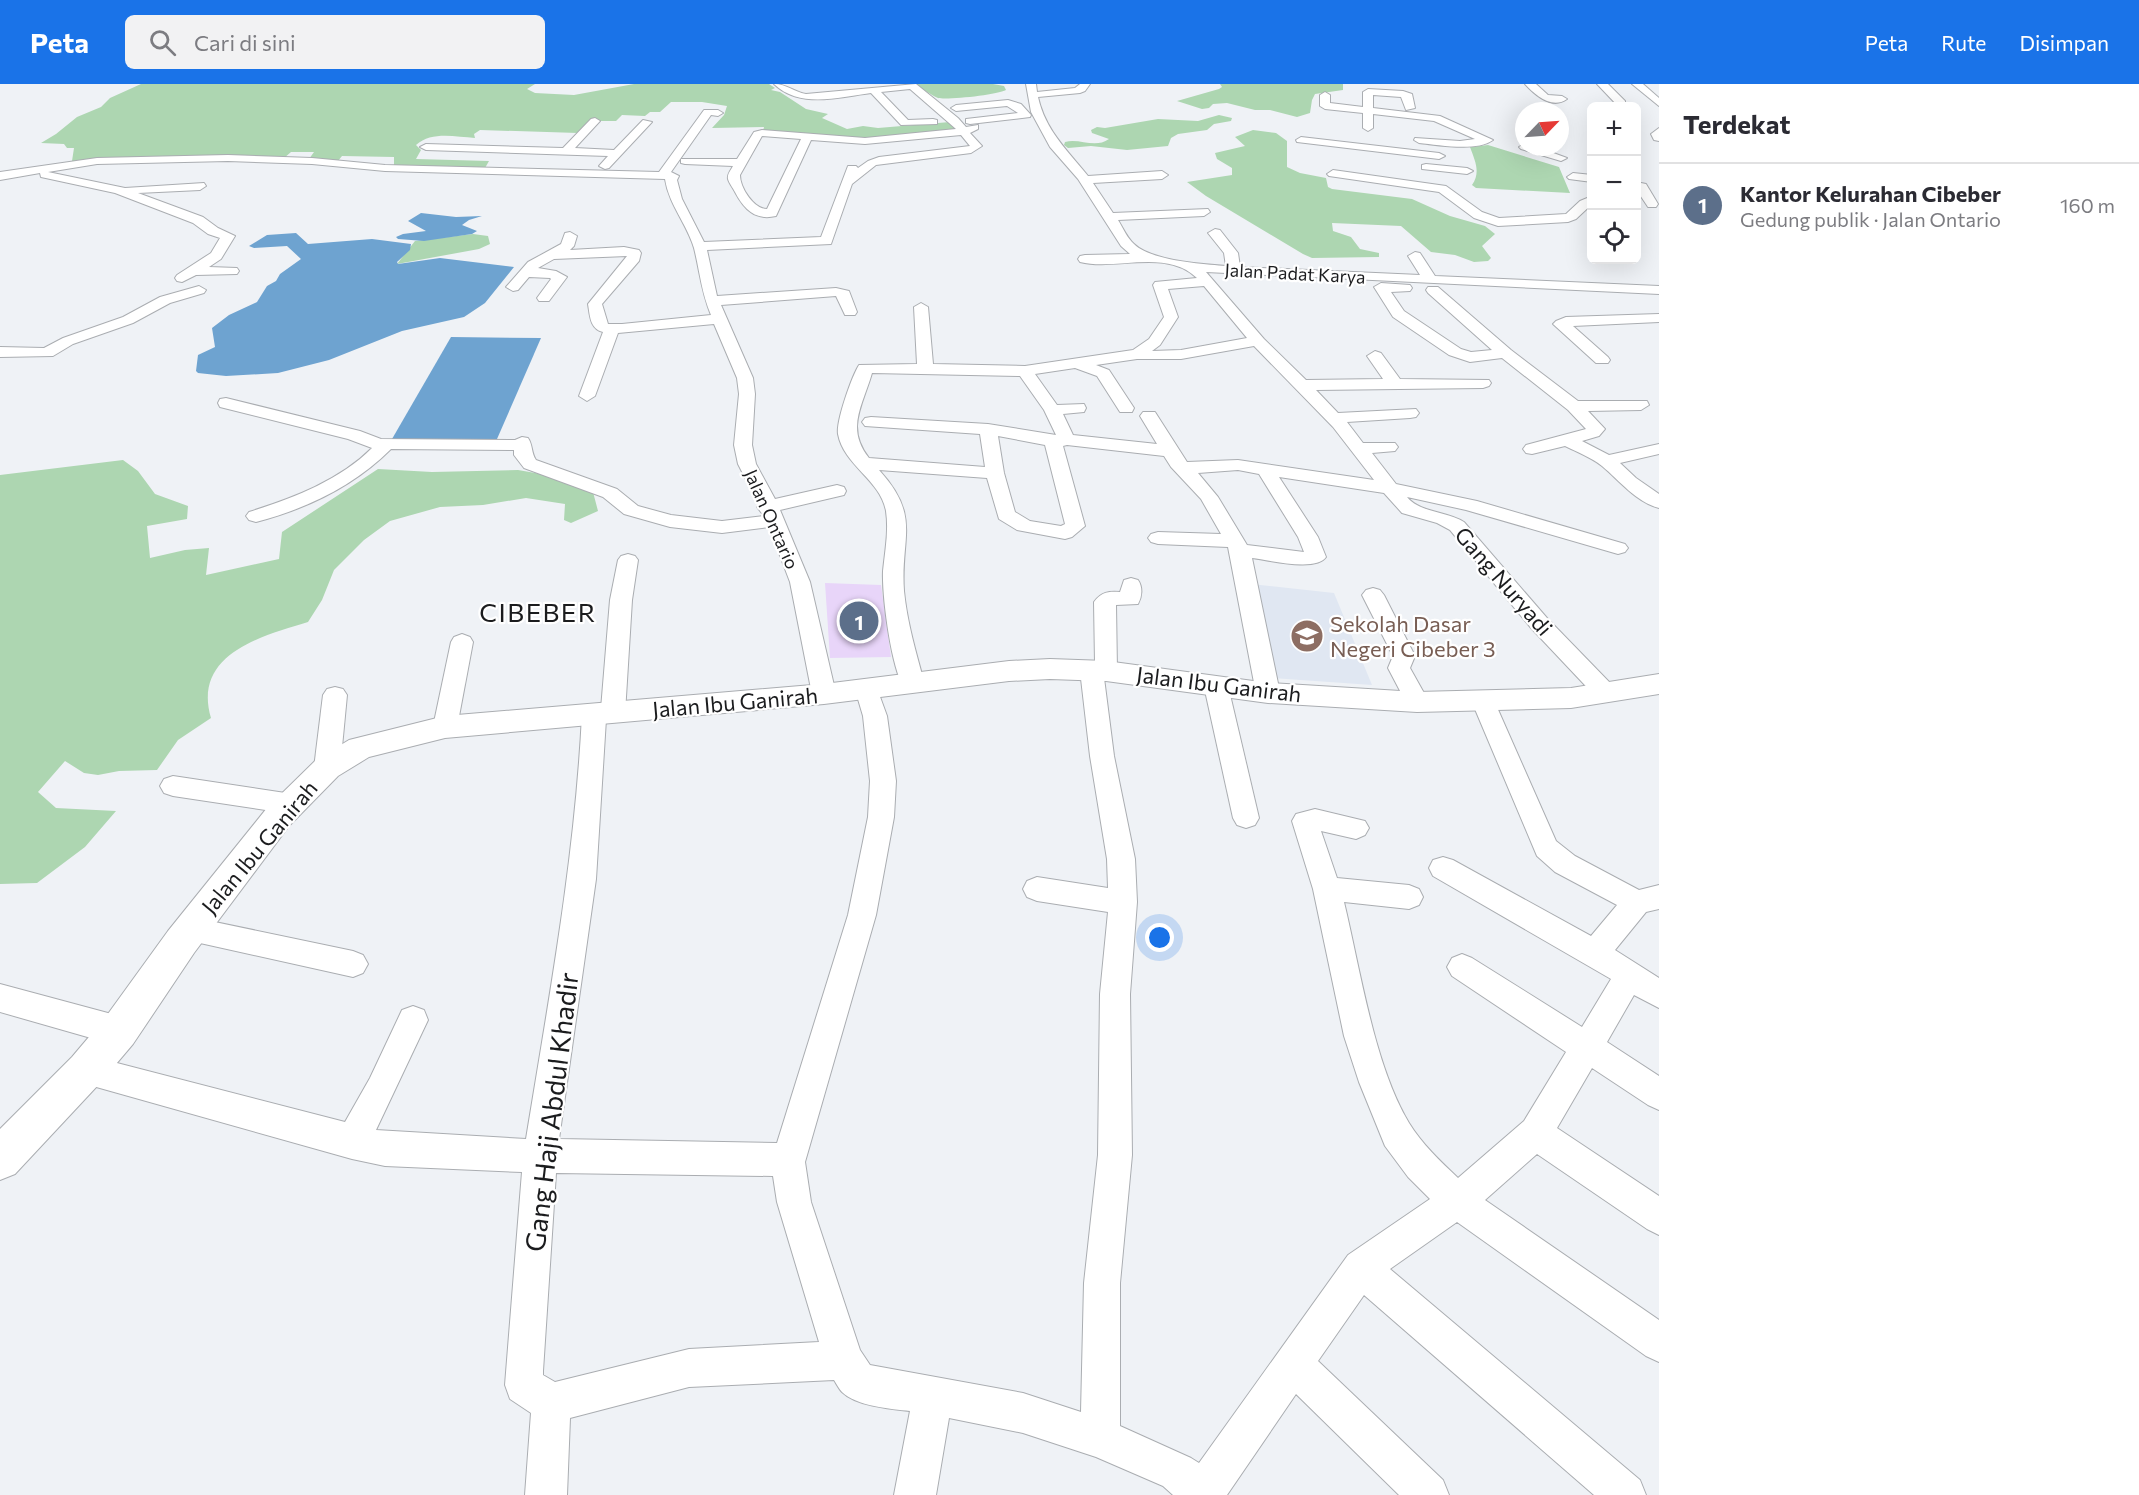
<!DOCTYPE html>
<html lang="id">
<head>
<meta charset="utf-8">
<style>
	body { margin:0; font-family:Commissioner,sans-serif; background:#f2f2f3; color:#2b2b33 }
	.controls { position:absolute; right:18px; top:18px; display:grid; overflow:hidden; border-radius:9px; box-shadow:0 6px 24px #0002 }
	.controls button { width:54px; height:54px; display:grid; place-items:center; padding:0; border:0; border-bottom:2px solid #e1e1e2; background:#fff; color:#2b2b33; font:30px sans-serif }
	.compass { position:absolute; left:1515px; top:18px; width:54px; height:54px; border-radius:50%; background:#fff; box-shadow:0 6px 24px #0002; rotate:65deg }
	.you { position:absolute; left:1160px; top:854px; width:21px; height:21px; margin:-15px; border:4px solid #fff; border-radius:50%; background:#1a73e8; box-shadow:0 0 0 9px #1a73e833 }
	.badge { display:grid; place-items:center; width:39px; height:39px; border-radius:50%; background:#1a73e8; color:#fff; font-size:20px; font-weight:700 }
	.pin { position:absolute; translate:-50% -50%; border:3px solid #fff; box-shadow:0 2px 6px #0006 }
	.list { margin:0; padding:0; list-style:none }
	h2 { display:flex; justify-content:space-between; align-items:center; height:78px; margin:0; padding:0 24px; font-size:26px }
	h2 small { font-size:20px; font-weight:400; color:#7c7c81 }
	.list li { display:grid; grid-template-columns:39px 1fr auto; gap:18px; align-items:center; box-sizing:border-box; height:84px; padding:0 24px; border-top:2px solid #e1e1e2 }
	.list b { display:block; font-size:22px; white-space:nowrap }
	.list p { margin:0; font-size:20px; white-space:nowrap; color:#7c7c81 }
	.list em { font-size:20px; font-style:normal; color:#7c7c81 }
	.icon { flex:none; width:33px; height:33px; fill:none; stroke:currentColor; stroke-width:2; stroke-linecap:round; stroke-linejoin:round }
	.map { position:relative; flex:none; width:1659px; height:1411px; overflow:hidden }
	header { display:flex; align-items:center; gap:36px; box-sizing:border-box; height:84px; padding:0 30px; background:#1a73e8; color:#fff }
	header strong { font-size:28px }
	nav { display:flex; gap:33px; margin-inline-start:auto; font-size:21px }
	.search { width:420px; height:54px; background:#f2f2f3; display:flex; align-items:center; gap:15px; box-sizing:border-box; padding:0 21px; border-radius:9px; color:#7c7c81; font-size:22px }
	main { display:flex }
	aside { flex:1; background:#fff }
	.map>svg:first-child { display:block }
</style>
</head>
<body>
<header>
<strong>Peta</strong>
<div class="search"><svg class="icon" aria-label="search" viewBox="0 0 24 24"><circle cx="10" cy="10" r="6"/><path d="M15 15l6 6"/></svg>Cari di sini</div>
<nav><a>Peta</a><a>Rute</a><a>Disimpan</a></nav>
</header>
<main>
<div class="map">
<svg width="1659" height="1411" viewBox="0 0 1659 1411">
	<rect width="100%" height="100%" fill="#eff2f6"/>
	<polygon fill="#e0e7f2" points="1251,500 1334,509 1372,601 1272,594"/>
	<g fill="#add6b1">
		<path d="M 141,0 L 535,0 L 527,5 L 535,9 L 574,11 L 634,0 L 769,0 L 775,4 L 771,6 L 780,8 L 806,25 L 828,30 L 822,34 L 847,45 L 863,42 L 878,44 L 950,38 L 958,45 L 858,55 L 763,47 L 764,43 L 712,44 L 724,31 L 727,22 L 702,18 L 671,18 L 660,28 L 650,28 L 645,32 L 622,31 L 616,37 L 589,37 L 578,49 L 480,46 L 474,50 L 475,54 C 455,53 432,47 416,61 L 421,66 L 416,75 L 489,77 L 485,84 L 394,81 L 394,73 L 342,72 L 338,77 L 309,75 L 314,68 L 291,68 L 283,75 L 72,77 L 74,64 L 67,64 L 64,60 L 41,59 L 56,50 L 77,33 L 101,23 L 110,14 Z"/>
		<path d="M 912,0 L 993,0 L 1004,2 L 1006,6 C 997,11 948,16 938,14 C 933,12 920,3 912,0 Z"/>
		<polygon points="1220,0 1343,0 1343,6 1315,10 1312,16 1310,29 1297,33 1270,26 1255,26 1227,19 1213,20 1209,24 1202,25 1177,17 1219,5 1222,3"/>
		<path d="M 1219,31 L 1232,34 L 1231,37 L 1214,40 L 1207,46 L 1178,50 L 1171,54 L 1168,62 L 1127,66 L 1091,62 L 1068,64 L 1064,61 L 1065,58 C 1080,54 1095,65 1109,55 L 1092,49 L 1091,46 L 1097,43 L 1105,44 L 1158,35 L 1198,37 Z"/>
		<polygon points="1253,46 1276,49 1287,57 1287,83 1300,89 1326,94 1328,103 1332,105 1412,115 1450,132 1485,142 1495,150 1482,162 1491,174 1488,177 1474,178 1455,171 1431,168 1401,142 1332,139 1333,147 1351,153 1360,165 1379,169 1379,173 1312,174 1303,170 1206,112 1187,98 1232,91 1232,84 1217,75 1215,69 1245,62 1235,53"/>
		<path d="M 1488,61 L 1559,83 L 1570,109 L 1476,104 L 1472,101 C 1481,88 1475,77 1470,63 Z"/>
		<polygon points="473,150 488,152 490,160 479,165 397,180 415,157"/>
		<path d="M 123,376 L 138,387 L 155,410 L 188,422 L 187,435 L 147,442 L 150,474 L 185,466 L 209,464 L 206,491 L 279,475 L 282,448 L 378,385 L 432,388 L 518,386 L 541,390 L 593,408 L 598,427 L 571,439 L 564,436 L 565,420 L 526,414 L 483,421 L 440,423 L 390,437 L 364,456 L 334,486 L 322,516 L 308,538 C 262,552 192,570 211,634 L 178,656 L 157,686 L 119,687 L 98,691 L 84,689 L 65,677 L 38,708 L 56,724 L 116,727 L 85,763 L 37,799 L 0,800 L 0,391 Z"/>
	</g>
	<g fill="#6ea3d0">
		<polygon points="421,129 456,133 482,132 469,136 462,141 477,147 472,150 424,157 398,155 396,153 403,150 426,147 408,137"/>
		<polygon points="296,149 308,160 372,155 411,160 410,166 397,178 398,180 440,174 514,183 485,219 464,233 402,247 329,276 278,289 226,292 198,289 196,287 198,271 215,263 212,244 229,231 257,218 267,202 276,197 280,190 301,175 287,162 254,164 249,162 267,151"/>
		<polygon points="451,253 541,254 497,355 392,355"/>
	</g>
	<polygon fill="#e8d5f9" points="825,499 881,501 891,573 830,574"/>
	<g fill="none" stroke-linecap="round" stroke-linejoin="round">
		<g stroke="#aaadb1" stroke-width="2">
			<g id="minor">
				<path d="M 774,0 C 787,0 794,8 806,10 L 916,0 L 958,34 L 966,43 L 978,41 L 978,45 L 970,49 L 982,62 L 971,69 L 876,81 L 852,100 L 831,160 L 707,166 L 717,212 L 836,204 L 849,207 L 857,228 L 855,231 L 845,231 L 836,212 L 721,221 L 753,294 L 755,310 L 752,361 L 756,380 L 775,415 L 837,401 L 844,403 L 846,407 L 844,411 L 780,426 L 810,498 L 836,610 L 832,616 L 824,618 L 816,616 L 812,610 L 790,498 L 769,443 L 722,449 L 670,443 L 624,430 L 603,413 L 524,384 L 514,371 L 514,366 L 391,365 C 354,402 306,425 256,438 L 249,436 L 246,432 L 249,428 C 293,414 339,397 372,364 L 348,355 L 220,323 L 218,319 L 220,315 L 226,314 L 360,347 L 381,355 L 515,356 L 522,353 L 528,354 C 533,361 531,369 536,376 L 617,405 L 638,422 L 671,431 L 722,437 L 764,432 L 757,423 L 759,421 L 738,380 L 734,361 L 739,310 L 737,294 L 714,240 L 618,249 L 595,312 L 587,317 L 579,312 L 603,248 C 590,245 590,232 588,220 L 627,172 L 554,175 L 538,184 L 556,187 L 567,193 L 549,217 L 539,217 L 537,214 L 551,195 L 550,194 L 529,193 L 518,206 L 513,207 L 506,203 L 528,178 L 561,160 L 565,149 L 570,148 L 577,152 L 574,162 L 570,166 L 624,163 L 639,166 L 641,169 L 639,177 L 602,220 L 608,240 L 622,240 L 711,231 C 701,207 700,188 694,164 C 687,140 669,121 665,95 L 385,87 L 312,80 L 228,77 L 97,80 L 48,88 L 125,104 L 204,99 L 206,102 L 200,106 L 138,109 L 203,133 L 218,144 L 235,152 L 221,175 L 209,183 L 237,184 L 239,187 L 237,190 L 196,191 L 182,198 L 177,197 L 175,194 L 177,191 L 211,169 L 220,154 L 208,150 L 193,139 L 115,109 L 41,93 L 40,89 L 0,96 L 0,88 L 97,74 L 228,71 L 312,74 L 385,81 L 659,88 L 704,26 L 718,26 L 723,29 L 718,32 L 711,31 L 671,88 L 679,92 L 677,96 L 682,115 L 704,158 L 821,153 L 848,82 L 856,82 L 858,84 L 868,77 L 879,73 L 970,62 L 961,51 L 865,60 L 811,56 L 776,132 C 755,137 744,125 735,108 C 733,104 729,99 728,95 C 727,90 731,86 733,82 L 685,80 L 681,79 L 681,75 L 737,75 L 754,48 L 762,46 L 865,54 L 956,45 L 910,5 L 881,8 L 908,36 L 933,35 L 937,36 L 937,40 L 901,41 L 871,9 C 839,13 800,25 774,0 ZM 762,52 L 801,55 L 767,125 C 754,125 740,104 740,91 Z"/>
				<path d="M 1026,0 L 1036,0 L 1037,8 L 1075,4 L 1080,0 L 1090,0 L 1085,7 L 1080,9 L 1038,13 C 1045,46 1068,67 1088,92 L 1162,87 L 1168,91 L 1162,95 L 1093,99 L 1113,129 L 1208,125 L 1210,128 L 1204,132 L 1118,136 C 1123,144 1127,154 1134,160 C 1151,177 1203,180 1226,182 L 1224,169 L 1208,149 L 1215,145 L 1220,146 L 1238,169 L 1240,183 L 1420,191 L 1408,172 L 1415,168 L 1420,169 L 1435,192 L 1659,202 L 1659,210 L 1206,188 L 1264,255 L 1306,296 L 1383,295 L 1367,272 L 1375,267 L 1381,269 L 1400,295 L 1489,296 L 1491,299 L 1489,302 L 1483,304 L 1316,306 L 1338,329 L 1416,325 L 1419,329 L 1416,333 L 1410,334 L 1347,338 L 1363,359 L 1395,359 L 1398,363 L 1395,367 L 1372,369 L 1396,400 L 1477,417 L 1625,460 L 1628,464 L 1625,468 L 1618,470 L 1466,426 L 1407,413 C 1420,429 1447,427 1464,438 L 1547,534 L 1614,603 L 1618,609 L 1614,615 L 1606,617 L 1598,615 L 1531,544 L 1450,446 L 1437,439 L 1402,429 L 1384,409 L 1279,393 L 1318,453 L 1326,473 C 1316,488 1269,476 1252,474 L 1280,609 L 1276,615 L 1268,617 L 1260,615 L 1256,609 L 1228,463 L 1158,460 L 1151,458 L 1148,454 L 1151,450 L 1158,448 L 1221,450 L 1201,415 L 1171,383 L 1164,372 L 1067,361 L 1063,362 L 1085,442 L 1072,453 L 1065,455 L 1017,446 L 999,435 L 987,394 L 879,386 C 922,433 900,453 904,507 C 907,538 916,568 924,598 L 920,604 L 912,606 L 904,604 C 891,582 882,513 883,487 C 885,467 889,447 886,427 C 880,395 844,382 838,350 C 836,337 852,292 859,281 L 917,280 L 914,223 L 921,219 L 928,223 L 933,280 L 1025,282 L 1133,266 L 1149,255 L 1164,233 L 1153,201 L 1155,198 L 1197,194 C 1166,164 1116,187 1080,178 L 1078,175 L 1080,172 L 1085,171 L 1130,170 L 1121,162 L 1078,95 L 1050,63 L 1031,28 ZM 1204,202 L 1247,254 L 1181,266 L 1152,267 L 1160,261 L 1178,233 L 1168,205 ZM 1254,262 L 1333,343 L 1374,396 L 1238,376 L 1187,378 L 1155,328 L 1143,328 L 1140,332 L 1157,360 L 1073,351 L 1063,330 L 1084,328 L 1086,324 L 1084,320 L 1057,321 L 1035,290 L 1075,284 L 1097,292 L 1120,328 L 1132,328 L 1134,324 L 1109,286 L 1096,281 L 1137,275 L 1181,275 ZM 872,289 L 1020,292 L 1044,326 L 1056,351 L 988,340 L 871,333 L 865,334 L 862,338 L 865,342 L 980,350 L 985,383 L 869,374 C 845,344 863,321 872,289 ZM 998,352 L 1045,361 L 1065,440 L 1061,442 L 1030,437 L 1015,428 L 1004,389 ZM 1238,386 L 1259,390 L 1298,453 L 1304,468 L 1247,461 L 1218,413 L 1198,389 Z"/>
				<path d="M 1525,0 L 1536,0 L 1548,11 L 1562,12 L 1567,15 C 1552,26 1535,11 1525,0 Z"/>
				<polygon points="1597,0 1608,0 1625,17 1625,21 1617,21"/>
				<polygon points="1632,0 1643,0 1659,14 1659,22"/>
				<path d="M 1368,5 L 1403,7 L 1412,10 L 1415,24 L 1406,26 L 1401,13 L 1373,11 L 1373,24 L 1440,32 L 1493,56 C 1477,68 1439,61 1419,59 L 1414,56 L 1415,54 L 1460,57 L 1475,55 L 1434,37 L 1373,30 L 1373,44 L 1368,47 L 1363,44 L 1363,29 L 1325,25 L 1320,22 L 1320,11 L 1325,8 L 1330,11 L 1330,19 L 1363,23 L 1363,8 Z"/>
				<polygon points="1008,16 1021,20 1031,31 1030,33 970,40 966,39 966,35 1018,29 1007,22 956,27 951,24 956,21"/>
				<polygon points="595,34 600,37 575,64 614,66 643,36 652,38 609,84 605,85 599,82 608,72 426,66 420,63 426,60 563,64 591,35"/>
				<polygon points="1659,44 1659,57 1654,56 1651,50"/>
				<polygon points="1301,53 1439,69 1445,72 1439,75 1297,58 1296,56"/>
				<polygon points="1524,60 1524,63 1537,63 1567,74 1561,77 1521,65 1519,63"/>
				<polygon points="1426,80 1467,84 1473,87 1467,90 1422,85 1422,81"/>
				<polygon points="1333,86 1446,102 1482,128 1499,134 1566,130 1580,117 1592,112 1592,120 1576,135 1568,138 1498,142 1474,134 1439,108 1329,92 1327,90"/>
				<polygon points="1573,89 1592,91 1592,98 1569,95 1567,93"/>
				<polygon points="1636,98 1646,100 1658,120 1656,123 1648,123 1636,105"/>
				<path d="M 1381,199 L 1410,201 L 1412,204 L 1410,207 L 1391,208 L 1404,227 L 1461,265 L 1471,268 L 1492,266 L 1428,209 L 1426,206 L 1428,203 L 1438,203 L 1511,266 L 1578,317 L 1647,317 L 1649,321 L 1641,326 L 1588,327 L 1605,345 L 1599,352 L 1582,357 L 1609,371 L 1659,360 L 1659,370 L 1620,379 L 1636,394 L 1659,410 L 1659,424 C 1636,418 1620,397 1602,382 C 1592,374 1577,368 1565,362 L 1532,370 L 1526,369 L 1523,365 L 1526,361 L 1586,345 L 1568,326 L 1502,274 L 1470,278 L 1449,271 L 1393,233 L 1374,203 Z"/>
				<polygon points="199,202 206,206 204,209 170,219 133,239 73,260 53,272 0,273 0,263 44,264 63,254 123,233 160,213"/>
				<polygon points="1659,230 1659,238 1573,242 1608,273 1610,276 1608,279 1596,279 1553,240 1556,237 1566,233"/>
				<path d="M 628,470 L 635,472 L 638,476 L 632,516 L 625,629 L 621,635 L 613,638 L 606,635 L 596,795 L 559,1055 L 777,1059 L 848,831 L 868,733 L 870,697 L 863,632 L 855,605 L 859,599 L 867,597 L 875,599 L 887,632 L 896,697 L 894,733 L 876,831 L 805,1078 L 811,1118 L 860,1266 L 870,1281 L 1023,1309 L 1081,1328 L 1084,1199 L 1098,1071 L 1100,910 L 1108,828 L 1037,817 L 1027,813 L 1023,805 L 1027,797 L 1037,793 L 1108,804 L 1107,775 L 1090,672 L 1080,586 L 1083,580 L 1095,579 L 1094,518 C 1101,508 1109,507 1120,508 L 1124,496 L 1131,494 L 1138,496 C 1143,503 1142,513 1138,520 L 1116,521 L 1117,587 L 1114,593 L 1104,594 L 1114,672 L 1135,775 L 1137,818 L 1130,910 L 1132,1071 L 1120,1199 L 1120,1342 L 1191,1374 L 1199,1379 L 1348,1171 L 1430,1115 L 1408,1093 L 1385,1062 L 1359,998 L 1344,952 L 1313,805 L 1292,737 L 1296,730 L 1315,725 L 1365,737 L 1369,744 L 1365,751 L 1356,755 L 1321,747 L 1337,794 L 1409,801 L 1419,805 L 1423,813 L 1419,821 L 1409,825 L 1344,818 C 1360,884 1374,981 1409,1039 C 1422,1060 1440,1077 1458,1094 L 1524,1037 L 1566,968 L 1452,892 L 1447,883 L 1452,874 L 1462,870 L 1472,874 L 1582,943 L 1611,895 L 1433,792 L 1429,784 L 1433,776 L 1443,773 L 1453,776 L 1591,852 L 1617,821 L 1555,788 L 1537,772 L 1472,618 L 1476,612 L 1484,610 L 1492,612 L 1556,757 L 1575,772 L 1639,806 L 1659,801 L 1659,825 L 1646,828 L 1615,866 L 1659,894 L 1659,924 L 1634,911 L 1607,958 L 1659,992 L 1659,1026 L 1648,1021 L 1592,984 L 1557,1044 L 1659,1112 L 1659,1151 L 1647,1145 L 1537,1070 L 1485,1116 L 1659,1236 L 1659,1278 L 1646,1272 L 1457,1138 L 1390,1185 L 1640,1396 L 1646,1411 L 1594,1411 L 1364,1211 L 1318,1277 L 1443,1396 L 1449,1411 L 1399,1411 L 1296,1310 L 1227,1411 L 1173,1411 L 1163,1402 L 1096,1373 L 1023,1349 L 949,1334 L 936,1411 L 894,1411 L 910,1327 C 891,1325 856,1322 842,1308 C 839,1305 836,1299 834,1296 L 689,1303 L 570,1334 L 567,1411 L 525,1411 L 531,1329 L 510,1315 L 505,1301 L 522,1088 L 385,1082 L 352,1075 L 75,997 L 70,986 L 75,975 L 86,971 L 345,1038 L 370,994 L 402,926 L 413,922 L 424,926 L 428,936 L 376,1046 L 526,1055 C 549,914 575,774 582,631 L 586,625 L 594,622 L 601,625 L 610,516 L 618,476 L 621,472 ZM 556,1089 L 773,1092 L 777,1118 L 819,1258 L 689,1265 L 555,1298 L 543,1291 L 543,1287 Z"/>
				<polygon points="1373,504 1380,506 1384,511 1415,572 1410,584 1429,618 1425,624 1417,626 1409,624 1388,584 1393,572 1362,511 1366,506"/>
				<polygon points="462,550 470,553 473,558 457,643 454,649 445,652 436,649 433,643 451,558 454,553"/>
				<polygon points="1216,594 1224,596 1228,602 1259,734 1255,741 1246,744 1237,741 1233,734 1204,602 1208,596"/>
				<polygon points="335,603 343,605 347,611 340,684 336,691 327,694 318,691 314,684 323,611 327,605"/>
				<polygon points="173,692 292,710 301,713 305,720 301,727 292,730 173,712 164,709 160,702 164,695"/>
				<polygon points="191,833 353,867 363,871 368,880 363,889 353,893 191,857 181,854 177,845 181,836"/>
				<polygon points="0,900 119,932 130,937 134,947 130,957 119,962 0,928"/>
			</g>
		</g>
		<g stroke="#aaadb1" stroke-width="2">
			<polygon id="major" points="1050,575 1106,577 1268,599 1417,608 1571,604 1659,590 1659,610 1571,624 1417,628 1268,619 1106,597 1050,595 1009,597 824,620 445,654 369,673 338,692 289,742 194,869 133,960 100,999 15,1090 0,1096 0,1045 72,973 105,934 168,847 267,724 316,676 349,656 445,632 824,600 1009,577"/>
		</g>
		<use href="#minor" fill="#fff" fill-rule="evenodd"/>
		<use href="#major" fill="#fff" fill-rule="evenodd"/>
	</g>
	<defs>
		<g id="school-disc" transform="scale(1.725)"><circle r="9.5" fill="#8d6e63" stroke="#fff"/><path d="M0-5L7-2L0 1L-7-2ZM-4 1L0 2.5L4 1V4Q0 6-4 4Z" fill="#fff"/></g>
	</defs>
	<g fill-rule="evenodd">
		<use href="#school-disc" x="1307" y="552"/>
	</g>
	<g text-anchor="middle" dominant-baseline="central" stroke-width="4.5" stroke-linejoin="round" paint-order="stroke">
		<g font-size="18" fill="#1b1c1e" stroke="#fff">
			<text transform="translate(1295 189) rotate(3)">Jalan Padat Karya</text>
			<text transform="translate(772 435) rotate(66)">Jalan Ontario</text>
		</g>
		<g font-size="22" fill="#1b1c1e" stroke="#fff">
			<text transform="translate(1504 497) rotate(49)">Gang Nuryadi</text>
			<text transform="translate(1219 600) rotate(7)">Jalan Ibu Ganirah</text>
			<text transform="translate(735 618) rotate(-5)">Jalan Ibu Ganirah</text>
			<text transform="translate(259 763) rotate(-50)">Jalan Ibu Ganirah</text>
		</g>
		<g font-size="22" fill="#785e54" stroke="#fff" text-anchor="start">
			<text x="1330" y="539">Sekolah Dasar<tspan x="1330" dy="25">Negeri Cibeber 3</tspan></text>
		</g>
		<g font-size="26" letter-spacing="1.5" fill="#1b1c1e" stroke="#fff">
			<text x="538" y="527">CIBEBER</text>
		</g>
		<g font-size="27" fill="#1b1c1e" stroke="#fff">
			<text transform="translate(551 1028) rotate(-83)">Gang Haji Abdul Khadir</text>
		</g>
	</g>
</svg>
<div class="controls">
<button>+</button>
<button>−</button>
<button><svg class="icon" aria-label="locate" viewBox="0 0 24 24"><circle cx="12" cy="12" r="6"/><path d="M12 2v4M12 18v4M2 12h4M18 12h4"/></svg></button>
</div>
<svg class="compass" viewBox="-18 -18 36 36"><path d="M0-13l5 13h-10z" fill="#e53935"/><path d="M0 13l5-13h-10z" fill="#7c7c81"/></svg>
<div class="you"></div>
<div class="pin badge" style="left:859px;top:537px;background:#5c6f8a">1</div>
</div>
<aside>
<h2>Terdekat<small></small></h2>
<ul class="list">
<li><span class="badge" style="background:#5c6f8a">1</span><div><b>Kantor Kelurahan Cibeber</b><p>Gedung publik · Jalan Ontario</p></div><em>160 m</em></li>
</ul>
</aside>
</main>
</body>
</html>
